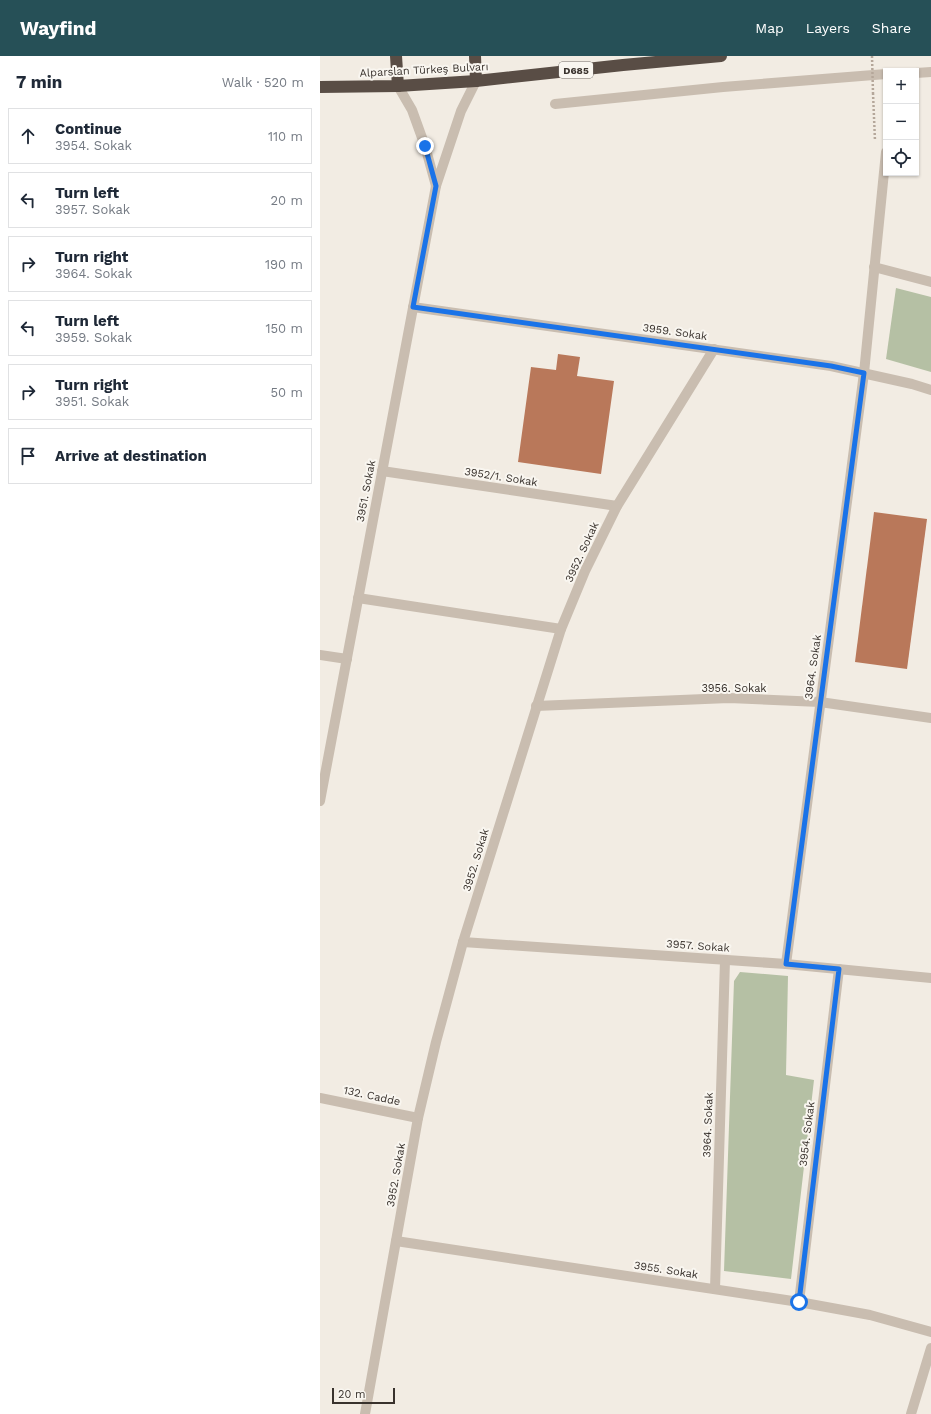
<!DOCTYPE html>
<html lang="en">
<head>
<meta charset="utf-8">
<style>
	body { margin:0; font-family:"Work Sans",sans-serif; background:#f6f6f7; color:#1f2937 }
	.controls { position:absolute; right:12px; top:12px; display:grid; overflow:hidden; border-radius:0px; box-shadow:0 1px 3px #0004 }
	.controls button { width:36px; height:36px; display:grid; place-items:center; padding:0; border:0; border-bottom:1px solid #e0e1e3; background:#fff; color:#1f2937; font:20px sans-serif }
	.scale { position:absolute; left:12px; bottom:10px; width:63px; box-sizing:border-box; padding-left:4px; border:2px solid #39322d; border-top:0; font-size:11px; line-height:14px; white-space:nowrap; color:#39322d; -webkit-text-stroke:3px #f9f6f0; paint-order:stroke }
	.stop { position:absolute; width:12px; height:12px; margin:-9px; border:3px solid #1a73e8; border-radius:50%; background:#fff }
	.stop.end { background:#1a73e8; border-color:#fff; box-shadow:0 1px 4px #0008 }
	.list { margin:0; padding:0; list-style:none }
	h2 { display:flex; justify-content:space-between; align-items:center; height:52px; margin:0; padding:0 16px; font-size:17px }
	h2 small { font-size:13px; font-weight:400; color:#747a83 }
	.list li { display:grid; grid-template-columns:26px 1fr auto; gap:12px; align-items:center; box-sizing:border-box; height:56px; margin:0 8px 8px; padding:0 8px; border:1px solid #e0e1e3; border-radius:0px }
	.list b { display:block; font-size:15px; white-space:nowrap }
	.list p { margin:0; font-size:13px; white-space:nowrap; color:#747a83 }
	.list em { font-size:13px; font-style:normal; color:#747a83 }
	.icon { flex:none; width:22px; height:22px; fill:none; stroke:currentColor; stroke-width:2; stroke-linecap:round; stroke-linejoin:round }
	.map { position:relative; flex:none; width:611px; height:1358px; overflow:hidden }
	header { display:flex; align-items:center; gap:24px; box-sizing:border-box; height:56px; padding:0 20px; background:#265057; color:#fff }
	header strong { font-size:19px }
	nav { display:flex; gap:22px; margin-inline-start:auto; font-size:14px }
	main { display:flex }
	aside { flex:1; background:#fff }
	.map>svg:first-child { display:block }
</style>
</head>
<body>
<header>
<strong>Wayfind</strong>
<nav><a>Map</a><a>Layers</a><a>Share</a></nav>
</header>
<main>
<aside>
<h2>7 min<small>Walk · 520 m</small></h2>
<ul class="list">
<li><svg class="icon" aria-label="ahead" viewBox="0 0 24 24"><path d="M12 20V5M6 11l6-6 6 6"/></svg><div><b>Continue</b><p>3954. Sokak</p></div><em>110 m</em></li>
<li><svg class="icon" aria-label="left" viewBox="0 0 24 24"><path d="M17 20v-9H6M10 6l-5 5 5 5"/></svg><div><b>Turn left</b><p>3957. Sokak</p></div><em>20 m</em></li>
<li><svg class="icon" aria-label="right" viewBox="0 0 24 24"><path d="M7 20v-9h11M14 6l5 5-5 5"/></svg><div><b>Turn right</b><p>3964. Sokak</p></div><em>190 m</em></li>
<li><svg class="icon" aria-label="left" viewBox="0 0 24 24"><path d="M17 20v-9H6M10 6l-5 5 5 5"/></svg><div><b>Turn left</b><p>3959. Sokak</p></div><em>150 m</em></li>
<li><svg class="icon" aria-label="right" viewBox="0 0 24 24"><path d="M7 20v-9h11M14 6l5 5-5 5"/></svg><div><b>Turn right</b><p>3951. Sokak</p></div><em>50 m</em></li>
<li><svg class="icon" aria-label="arrive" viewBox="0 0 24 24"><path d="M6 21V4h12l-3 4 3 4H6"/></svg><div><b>Arrive at destination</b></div></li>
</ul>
</aside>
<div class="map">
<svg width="611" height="1358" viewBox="0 0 611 1358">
	<rect width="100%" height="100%" fill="#f2ece3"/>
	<g fill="#b5c0a4">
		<polygon points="576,232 611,241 611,316 566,303"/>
		<polygon points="420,916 468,920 466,1019 494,1024 471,1223 404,1215 414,925"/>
	</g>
	<g fill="#b9785a">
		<polygon points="238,298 260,301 257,320 294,325 281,418 198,406 211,311 236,314"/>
		<polygon points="554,456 607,463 587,613 535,606"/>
	</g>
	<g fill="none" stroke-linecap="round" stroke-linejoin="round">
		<polyline stroke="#b5a79a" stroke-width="2.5" stroke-dasharray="2 2" stroke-linecap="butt" points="553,37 555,85"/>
		<g stroke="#c9bdb0" stroke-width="10">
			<polyline points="596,17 611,16"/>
			<polyline points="78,30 92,54 105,90 116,130 141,55 156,25"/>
			<polyline points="235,48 403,31 566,18"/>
			<polyline points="554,211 611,226"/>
			<polyline points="93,251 511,310 592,328 611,334"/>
			<polyline points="62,415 297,450"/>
			<polyline points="38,542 241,573"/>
			<polyline points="0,599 27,603"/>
			<polyline points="216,650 409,642 500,646 611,662"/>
			<polyline points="0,745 116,130"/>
			<polyline points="143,886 466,908 611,922"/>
			<polyline points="466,908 544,317 566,96"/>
			<polyline points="0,1042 98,1062"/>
			<polyline points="76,1185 479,1246 550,1259 611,1276"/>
			<polyline points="395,1233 405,904"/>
			<polyline points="479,1246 519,913"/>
			<polyline points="45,1358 98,1062 116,986 143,886 241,573 265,515 297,450 394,293"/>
			<polyline points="591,1358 611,1292"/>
		</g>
		<g stroke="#594d45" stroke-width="12">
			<polyline points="76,0 78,30"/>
			<polyline points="155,0 156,25"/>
			<polyline points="0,31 78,30 156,25 303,9 401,0"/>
		</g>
		<polyline stroke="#b5a79a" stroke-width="2.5" stroke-dasharray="2 2" stroke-linecap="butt" points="552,0 553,37"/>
	</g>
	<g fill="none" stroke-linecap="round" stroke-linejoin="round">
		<polyline stroke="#1a73e8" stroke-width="5" points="105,90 116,130 93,251 511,310 544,317 466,908 519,913 479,1246"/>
	</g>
	<g text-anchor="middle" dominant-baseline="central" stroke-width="4" stroke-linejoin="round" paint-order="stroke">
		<rect fill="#f9f6f0" stroke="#736d68" stroke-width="1" x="239" y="6" width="34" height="16" rx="3"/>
		<g font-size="10" font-weight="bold" fill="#39322d">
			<text x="256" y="14">D685</text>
		</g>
		<g font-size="11" fill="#39322d" stroke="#f9f6f0">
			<text transform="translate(104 14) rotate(-3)">Alparslan Türkeş Bulvarı</text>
			<text transform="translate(355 276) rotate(8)">3959. Sokak</text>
			<text transform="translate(181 421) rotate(9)">3952/1. Sokak</text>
			<text transform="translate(46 435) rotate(-79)">3951. Sokak</text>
			<text transform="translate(262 496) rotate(-65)">3952. Sokak</text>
			<text transform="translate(493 611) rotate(-82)">3964. Sokak</text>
			<text x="414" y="632">3956. Sokak</text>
			<text transform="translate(156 804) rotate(-73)">3952. Sokak</text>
			<text transform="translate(378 890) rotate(4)">3957. Sokak</text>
			<text transform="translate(52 1040) rotate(12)">132. Cadde</text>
			<text transform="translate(388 1069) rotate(-88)">3964. Sokak</text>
			<text transform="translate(487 1078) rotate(-83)">3954. Sokak</text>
			<text transform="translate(76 1119) rotate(-80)">3952. Sokak</text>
			<text transform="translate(346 1214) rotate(9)">3955. Sokak</text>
		</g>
	</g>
</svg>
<div class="controls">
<button>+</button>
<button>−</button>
<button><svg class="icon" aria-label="locate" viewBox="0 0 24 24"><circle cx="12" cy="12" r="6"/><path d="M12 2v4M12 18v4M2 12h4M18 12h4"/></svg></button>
</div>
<div class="scale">20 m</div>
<div class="stop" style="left:479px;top:1246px"></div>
<div class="stop end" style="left:105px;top:90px"></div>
</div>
</main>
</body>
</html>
